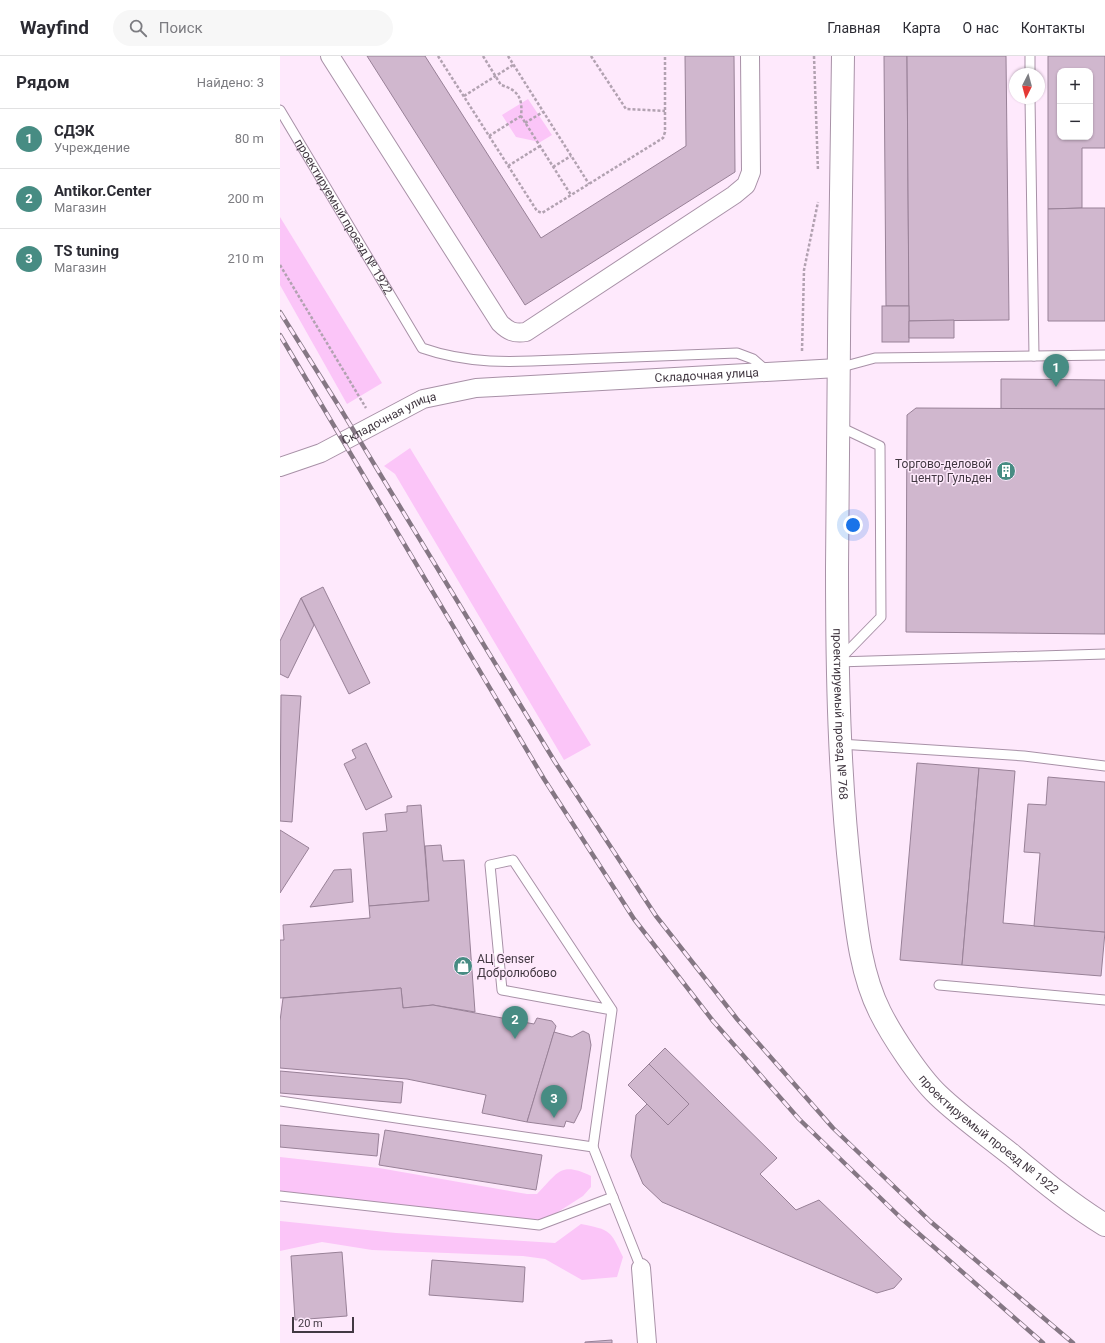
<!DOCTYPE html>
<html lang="ru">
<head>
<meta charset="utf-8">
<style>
	body { margin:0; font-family:Roboto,sans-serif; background:#f7f7f7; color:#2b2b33 }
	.controls { position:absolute; right:12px; top:12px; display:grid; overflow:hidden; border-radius:8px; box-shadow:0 1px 3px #0004 }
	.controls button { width:36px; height:36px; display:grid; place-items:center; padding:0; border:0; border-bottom:1px solid #e1e1e2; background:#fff; color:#2b2b33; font:20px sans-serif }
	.compass { position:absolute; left:729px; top:12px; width:36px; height:36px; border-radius:50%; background:#fff; box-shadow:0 1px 3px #0004; rotate:186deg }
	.scale { position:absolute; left:12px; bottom:10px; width:62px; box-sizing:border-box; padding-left:4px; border:2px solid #423842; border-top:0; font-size:11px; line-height:14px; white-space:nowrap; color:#423842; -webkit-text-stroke:3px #fee9fc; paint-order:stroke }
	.you { position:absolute; left:573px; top:469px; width:14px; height:14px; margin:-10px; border:3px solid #fff; border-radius:50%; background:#1a73e8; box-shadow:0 0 0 6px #1a73e833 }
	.badge { display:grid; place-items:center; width:26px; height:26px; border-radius:50%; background:#478c83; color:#fff; font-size:13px; font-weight:700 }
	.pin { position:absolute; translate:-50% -33px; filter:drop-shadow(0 1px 2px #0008) }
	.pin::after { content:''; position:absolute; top:21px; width:14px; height:12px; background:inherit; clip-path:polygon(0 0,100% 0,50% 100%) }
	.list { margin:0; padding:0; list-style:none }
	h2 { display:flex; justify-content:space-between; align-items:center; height:52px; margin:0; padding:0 16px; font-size:17px }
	h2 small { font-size:13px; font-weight:400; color:#7c7c81 }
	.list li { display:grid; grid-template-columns:26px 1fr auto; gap:12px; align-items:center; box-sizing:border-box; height:60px; padding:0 16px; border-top:1px solid #e1e1e2 }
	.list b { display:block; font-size:15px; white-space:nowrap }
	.list p { margin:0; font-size:13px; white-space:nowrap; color:#7c7c81 }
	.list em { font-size:13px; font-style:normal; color:#7c7c81 }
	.icon { flex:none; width:22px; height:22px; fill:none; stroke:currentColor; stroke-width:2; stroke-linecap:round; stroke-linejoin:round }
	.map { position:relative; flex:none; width:825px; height:1287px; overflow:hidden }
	header { display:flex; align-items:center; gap:24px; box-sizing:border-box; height:56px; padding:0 20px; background:#fff; border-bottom:1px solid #e1e1e2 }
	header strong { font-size:19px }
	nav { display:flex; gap:22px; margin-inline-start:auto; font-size:14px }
	.search { width:280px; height:36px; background:#f7f7f7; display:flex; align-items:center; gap:10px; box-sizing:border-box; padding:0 14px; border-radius:22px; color:#7c7c81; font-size:15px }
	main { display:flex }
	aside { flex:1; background:#fff }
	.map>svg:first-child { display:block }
</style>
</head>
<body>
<header>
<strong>Wayfind</strong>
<div class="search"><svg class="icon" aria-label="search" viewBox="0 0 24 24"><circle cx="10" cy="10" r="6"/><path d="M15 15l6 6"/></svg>Поиск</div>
<nav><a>Главная</a><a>Карта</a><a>О нас</a><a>Контакты</a></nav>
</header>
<main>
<aside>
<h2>Рядом<small>Найдено: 3</small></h2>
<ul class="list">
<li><span class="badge">1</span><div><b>СДЭК</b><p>Учреждение</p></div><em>80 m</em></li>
<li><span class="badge">2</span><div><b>Antikor.Center</b><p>Магазин</p></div><em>200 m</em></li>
<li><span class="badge">3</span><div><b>TS tuning</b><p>Магазин</p></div><em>210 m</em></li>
</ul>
</aside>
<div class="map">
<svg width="825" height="1287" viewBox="0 0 825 1287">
	<rect width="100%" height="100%" fill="#fee9fc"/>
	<g fill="#fbc5f8">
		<polygon points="248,43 272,79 257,88 255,85 236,81 222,59"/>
		<polygon points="0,161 102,327 67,348 0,229"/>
		<polygon points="130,392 311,689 284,704 115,418 104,410"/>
		<path d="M 0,1101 L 99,1112 L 247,1138 L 257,1138 C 278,1117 280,1105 311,1120 L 311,1131 L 303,1140 L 267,1163 L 247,1164 L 0,1137 Z"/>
		<path d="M 0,1165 L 116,1177 L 275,1187 L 301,1168 C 331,1174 330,1174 343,1201 L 337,1221 L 302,1224 L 265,1203 L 243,1200 L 92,1194 L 42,1186 L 0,1195 Z"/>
	</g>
	<g fill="#d0b7ce" stroke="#988197" fill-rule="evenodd">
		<polygon points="145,0 261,182 406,90 405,0 454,0 455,116 245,249 87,0"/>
		<polygon points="604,0 627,0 629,250 606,250"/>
		<polygon points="627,0 726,0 729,264 629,265"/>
		<path d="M 768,0 L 825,0 L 825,92 L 802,92 L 802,152 L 768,153 ZM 780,15 L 810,15 L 810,81 L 780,81 Z"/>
		<polygon points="802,152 825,152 825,265 768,265 768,153"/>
		<rect x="602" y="250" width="27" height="36"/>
		<polygon points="674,264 674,282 629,282 629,265"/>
		<polygon points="721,323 825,324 825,353 721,353"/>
		<polygon points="636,352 825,353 825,578 626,576 627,359"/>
		<polygon points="43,531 90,627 69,638 21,542"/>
		<polygon points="21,542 34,569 8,622 0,618 0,585"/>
		<polygon points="1,639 21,640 12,766 0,765"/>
		<polygon points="86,687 112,741 86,754 64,708 76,702 72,694"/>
		<polygon points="637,707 699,712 682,909 620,904"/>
		<polygon points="699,712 735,715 723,867 825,876 821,920 682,909"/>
		<polygon points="768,721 825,726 825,876 754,870 760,797 744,796 748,748 766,749"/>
		<polygon points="141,749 149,845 89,850 83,777 107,775 105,758 127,756 127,750"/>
		<polygon points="0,774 29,792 0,837"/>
		<polygon points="161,789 163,805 184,804 195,956 153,949 123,952 121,932 0,942 0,884 4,884 3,869 90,862 89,850 149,845 145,790"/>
		<polygon points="71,813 73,846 30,851 54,814"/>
		<polygon points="121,932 123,952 153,949 254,968 257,962 272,965 276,970 247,1066 202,1057 206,1039 127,1023 0,1012 0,965 3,942"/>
		<polygon points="303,975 309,978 311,989 301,1053 294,1067 286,1065 284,1071 247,1066 274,976 292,981"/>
		<polygon points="385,992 497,1102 480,1118 516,1154 539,1144 622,1223 614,1232 597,1237 382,1146 363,1128 351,1100 356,1059 367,1048 388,1069 409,1048 369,1008"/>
		<polygon points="369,1008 409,1048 388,1069 348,1029"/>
		<polygon points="0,1015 123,1026 121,1047 0,1037"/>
		<polygon points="0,1069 99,1078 97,1100 0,1091"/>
		<polygon points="105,1074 262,1099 256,1134 99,1109"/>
		<polygon points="62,1196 67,1260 15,1264 11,1200"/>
		<polygon points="152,1204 245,1211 243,1246 149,1239"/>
		<polygon points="332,1284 332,1287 305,1287 305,1286"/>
	</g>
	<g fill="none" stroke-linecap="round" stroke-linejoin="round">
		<g stroke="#a891a7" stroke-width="11">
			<g id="lane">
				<polyline points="750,0 750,18"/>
				<polyline points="750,42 754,300"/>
				<path id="s1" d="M 0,54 L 142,292 C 196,311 246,305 302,303 C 354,301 406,299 457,297 L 473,303 L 487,315"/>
				<polyline points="558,312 595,302 825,299"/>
				<polyline points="558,370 600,390 601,561 561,602"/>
				<polyline points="557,606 825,598"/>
				<polyline points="560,688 744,700 825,710"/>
				<polyline points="659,929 825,944"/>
				<polyline points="0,1045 313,1091 361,1212"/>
				<polyline points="313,1091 332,954 233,804 210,809 222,934 332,954"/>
				<polyline points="0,1140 259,1169 333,1141"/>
			</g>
		</g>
		<g stroke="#a891a7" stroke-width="20">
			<g id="street">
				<path d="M 50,0 L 220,267 C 228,275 234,278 246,276 L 454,139 L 466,129 L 471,116 L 470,0"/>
				<path id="s2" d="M 0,411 L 41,397 L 143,343 L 196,332 L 558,312"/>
				<polyline points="361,1212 367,1287"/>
			</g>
		</g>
		<g stroke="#a891a7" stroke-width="24">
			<g id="secondary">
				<path id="s3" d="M 563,0 C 560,171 558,341 557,512 C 557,617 559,721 571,825 C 576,868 580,916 600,956 C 612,980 639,1021 658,1039 C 681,1061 708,1080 733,1100 C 762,1124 792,1149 825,1169"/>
			</g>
		</g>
		<g stroke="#b2a2b1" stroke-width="2.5" stroke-dasharray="3 2" stroke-linecap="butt">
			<polyline points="158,0 257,155 262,157 383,82 385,76 385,0"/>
			<path d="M 203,0 L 221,29 C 238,34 243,42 241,60 L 291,139"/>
			<polyline points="228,0 309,128"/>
			<polyline points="311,0 346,53 385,55"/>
			<polyline points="534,0 538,115"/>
			<polyline points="184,40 233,9"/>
			<polyline points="245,67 263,56"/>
			<polyline points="209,80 241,60"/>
			<polyline points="228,110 260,90"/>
			<polyline points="273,111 291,100"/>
			<polyline points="0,209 86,352"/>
			<polyline points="522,295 524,214 538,146"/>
		</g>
		<use href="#lane" stroke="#fff" stroke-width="9"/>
		<use href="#street" stroke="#fff" stroke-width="18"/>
		<use href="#secondary" stroke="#fff" stroke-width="22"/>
		<g stroke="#857784" stroke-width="4.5">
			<g id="rail">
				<polyline points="0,256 60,352 275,706 376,860 457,963 553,1072 651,1166 793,1287"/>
				<polyline points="0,279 264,723 354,863 433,965 519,1063 621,1162 763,1287"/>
			</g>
		</g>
		<use href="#rail" stroke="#fee9fc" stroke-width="3" stroke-dasharray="9" stroke-linecap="butt"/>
	</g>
	<defs>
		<g id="building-disc" transform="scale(1)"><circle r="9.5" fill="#478c83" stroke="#fee9fc"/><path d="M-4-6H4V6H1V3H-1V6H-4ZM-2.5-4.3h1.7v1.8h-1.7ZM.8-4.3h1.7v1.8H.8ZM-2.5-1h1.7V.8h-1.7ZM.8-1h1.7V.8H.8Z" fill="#fff"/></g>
		<g id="shop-disc" transform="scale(1)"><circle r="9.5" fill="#478c83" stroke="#fee9fc"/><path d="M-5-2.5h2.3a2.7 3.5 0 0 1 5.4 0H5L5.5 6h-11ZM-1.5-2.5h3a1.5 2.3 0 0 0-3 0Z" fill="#fff"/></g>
	</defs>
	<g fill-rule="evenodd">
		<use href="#building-disc" x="726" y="415"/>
		<use href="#shop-disc" x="183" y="910"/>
	</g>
	<g text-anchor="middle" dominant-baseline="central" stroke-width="3" stroke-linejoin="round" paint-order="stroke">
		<g font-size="12" fill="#423842" stroke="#fee9fc">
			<text stroke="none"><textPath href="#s1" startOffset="124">проектируемый проезд № 1922</textPath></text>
			<text stroke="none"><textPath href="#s2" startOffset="444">Складочная улица</textPath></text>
			<text stroke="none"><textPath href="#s2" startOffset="120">Складочная улица</textPath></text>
			<text stroke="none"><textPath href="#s3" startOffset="658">проектируемый проезд № 768</textPath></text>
			<text stroke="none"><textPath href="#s3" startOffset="1126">проектируемый проезд № 1922</textPath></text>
		</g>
		<g font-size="12" fill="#423842" stroke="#fee9fc" text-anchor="end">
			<text x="712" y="408">Торгово-деловой<tspan x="712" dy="14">центр Гульден</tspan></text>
			<text x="197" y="903" text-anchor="start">АЦ Genser<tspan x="197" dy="14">Добролюбово</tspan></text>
		</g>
	</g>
</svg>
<div class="controls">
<button>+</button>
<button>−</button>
</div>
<svg class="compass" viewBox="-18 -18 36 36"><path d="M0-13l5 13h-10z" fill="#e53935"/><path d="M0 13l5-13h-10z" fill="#7c7c81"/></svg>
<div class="scale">20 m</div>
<div class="you"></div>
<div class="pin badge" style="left:776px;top:331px">1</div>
<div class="pin badge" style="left:235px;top:983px">2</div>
<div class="pin badge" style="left:274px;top:1062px">3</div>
</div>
</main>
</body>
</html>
